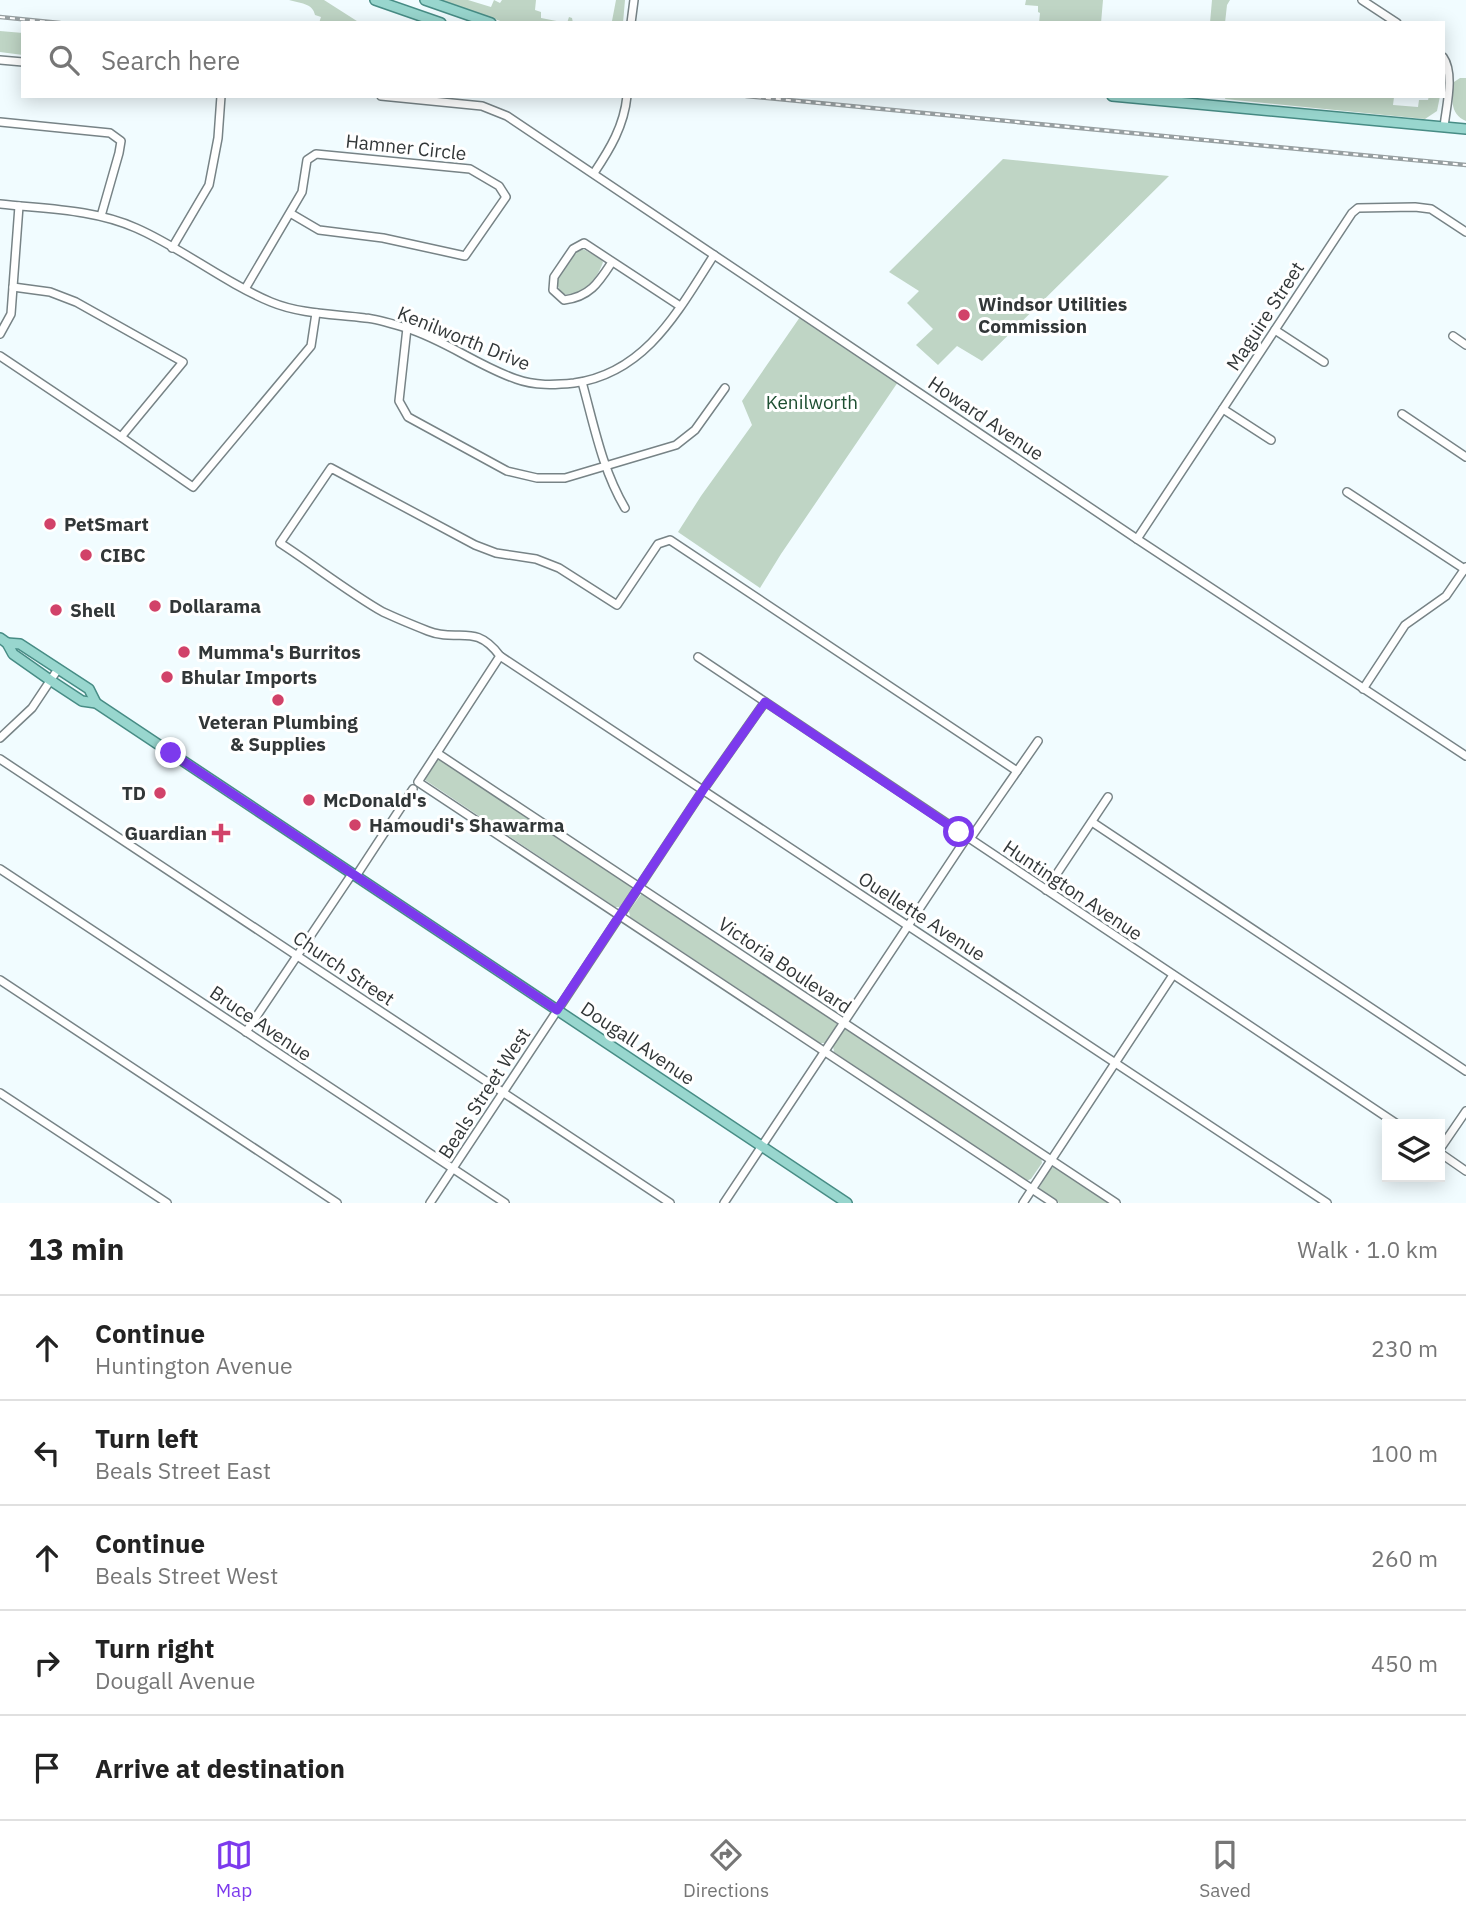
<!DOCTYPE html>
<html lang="en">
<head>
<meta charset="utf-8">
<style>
	body { margin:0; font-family:"IBM Plex Sans",sans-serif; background:#f2f2f2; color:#222 }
	.controls { position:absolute; right:21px; bottom:21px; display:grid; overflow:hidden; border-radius:0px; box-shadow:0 4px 18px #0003 }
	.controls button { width:63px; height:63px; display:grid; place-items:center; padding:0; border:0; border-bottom:2px solid #e0e0e0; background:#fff; color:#222; font:35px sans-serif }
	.stop { position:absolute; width:21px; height:21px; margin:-16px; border:5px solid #7c3aed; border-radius:50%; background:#fff }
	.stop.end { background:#7c3aed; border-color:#fff; box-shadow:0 2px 7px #0008 }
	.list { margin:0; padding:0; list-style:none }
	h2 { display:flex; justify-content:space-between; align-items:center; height:91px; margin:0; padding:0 28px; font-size:30px }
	h2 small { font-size:23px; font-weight:400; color:#767676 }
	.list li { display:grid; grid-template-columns:46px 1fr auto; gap:21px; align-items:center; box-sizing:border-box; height:105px; padding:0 28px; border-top:2px solid #e0e0e0 }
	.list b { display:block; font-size:26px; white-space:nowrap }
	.list p { margin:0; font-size:23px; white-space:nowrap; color:#767676 }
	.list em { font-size:23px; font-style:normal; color:#767676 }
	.icon { flex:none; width:38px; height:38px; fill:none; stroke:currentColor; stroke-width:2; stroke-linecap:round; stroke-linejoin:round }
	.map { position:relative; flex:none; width:1466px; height:1203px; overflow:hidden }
	.search { position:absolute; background:#fff; box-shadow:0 4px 18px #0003; left:21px; right:21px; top:21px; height:77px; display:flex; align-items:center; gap:18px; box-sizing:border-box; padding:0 24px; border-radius:0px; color:#767676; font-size:26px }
	.sheet { height:616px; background:#fff }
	nav { display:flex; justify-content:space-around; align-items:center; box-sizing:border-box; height:98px; border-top:2px solid #e0e0e0; background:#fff; font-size:19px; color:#767676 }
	nav a { display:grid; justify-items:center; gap:4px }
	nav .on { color:#7c3aed }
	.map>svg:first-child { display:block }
</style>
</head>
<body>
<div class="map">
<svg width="1466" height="1203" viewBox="0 0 1466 1203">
	<rect width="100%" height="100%" fill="#f1fcff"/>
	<g fill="#bfd5c5">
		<path d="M 289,0 L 324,0 L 360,23 L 319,23 L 321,17 L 315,15 C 313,3 299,3 289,0 Z"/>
		<polygon points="439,0 468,0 491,7 494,0 500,3 502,0 536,0 535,10 541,12 541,18 567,23 569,17 572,18 573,23 506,23"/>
		<polygon points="616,0 625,0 623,23 608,23 608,21 612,21"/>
		<polygon points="1026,0 1103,0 1101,23 1039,23 1040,13 1038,12 1038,6 1025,5"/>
		<polygon points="1212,0 1230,0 1227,5 1225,23 1210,23"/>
		<polygon points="0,31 23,33 23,55 0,52"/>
		<path d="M 1460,78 L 1466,78 L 1466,121 C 1449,114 1452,97 1454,82 Z"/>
		<polygon points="1226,96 1382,96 1394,97 1393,105 1418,107 1419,100 1428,100 1429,96 1440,96 1437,111 1425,119 1225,99"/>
		<polygon points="1003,159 1169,176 982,361 957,346 938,365 916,345 933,329 907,303 919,291 889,272"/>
		<path d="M 583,249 L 601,259 L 603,262 C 598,278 580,301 561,293 L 557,284 L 557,279 C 564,269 571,252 583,249 Z"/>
		<polygon points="800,317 898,382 781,554 760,588 678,532 701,496 752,425 742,401"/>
		<path d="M 440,758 L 630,884 L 632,889 L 620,907 L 615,907 L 425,780 C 425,773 434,761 440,758 Z"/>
		<polygon points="642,893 835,1021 837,1025 825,1043 820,1043 630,917 629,911"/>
		<polygon points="845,1029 849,1029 1041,1157 1042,1163 1031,1179 1026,1181 834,1052 833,1046"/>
		<polygon points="1053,1167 1055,1167 1109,1203 1059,1203 1039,1188 1050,1169"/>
	</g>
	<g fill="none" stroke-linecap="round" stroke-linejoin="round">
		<g stroke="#778386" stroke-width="10">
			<g id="minor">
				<polyline points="1362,0 1397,23"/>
				<polyline points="631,23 634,0"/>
				<path d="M 1443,57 C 1455,74 1446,107 1444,127"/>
				<polyline points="0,60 23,62"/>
				<polyline points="381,96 482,106 507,116 1137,539 1466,756"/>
				<polyline points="0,122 110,133 121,141 119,153 101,216"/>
				<path d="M 594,173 C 610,149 624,126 627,96"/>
				<path d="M 0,204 C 45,209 94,209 136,228 C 182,248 223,282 271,302 C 300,314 333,314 365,318 C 378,319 393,324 406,328 C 445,340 478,366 516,379 C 535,386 555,385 574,383 C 646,373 678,311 714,255"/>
				<polyline points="172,248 209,185 218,138 221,96"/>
				<path d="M 612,262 C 599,282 590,297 564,300 L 553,290 L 554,277 L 573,249 L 584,243 L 680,306"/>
				<polyline points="13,287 50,292 76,302 183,362 121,437"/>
				<polyline points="245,289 302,192 307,160 316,154 470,169 499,186 506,197 465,256 383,238 319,230 290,213"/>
				<polyline points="407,328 399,401 408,417 507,471 537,478 565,478 676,445 695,430 725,388"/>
				<polyline points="1275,330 1324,362"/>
				<polyline points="0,334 11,314 19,206"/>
				<polyline points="1453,336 1466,345"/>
				<polyline points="0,356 121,437 193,487 311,346 316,313"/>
				<path d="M 582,382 C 594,425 602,469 625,508"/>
				<polyline points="1223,409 1271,440"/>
				<polyline points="1402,414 1466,457"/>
				<polyline points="1347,492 1466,570"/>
				<polyline points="1137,539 1352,213 1358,208 1415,207 1431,209 1466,232"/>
				<polyline points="500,656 418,782 1053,1203"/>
				<polyline points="698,657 1397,1124"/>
				<polyline points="1363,689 1405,625 1446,596 1466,567"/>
				<polyline points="0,738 32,708 58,669"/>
				<polyline points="437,753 1116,1203"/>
				<polyline points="0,759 670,1203"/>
				<path d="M 1017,771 L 670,540 L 658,544 L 617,605 L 559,568 L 536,559 L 496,553 L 475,545 L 331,468 L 280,543 C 314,565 348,592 383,612 C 398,619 413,625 428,631 C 458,643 475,622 500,656 L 1327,1203"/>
				<polyline points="1092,822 1466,1071"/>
				<polyline points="970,839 1038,741"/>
				<polyline points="0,869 505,1203"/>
				<polyline points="356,876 413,789"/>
				<polyline points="1046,890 1108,797"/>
				<polyline points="0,980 337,1203"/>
				<polyline points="246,1032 352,874"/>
				<polyline points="0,1093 167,1203"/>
				<polyline points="1440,1149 1466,1111"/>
				<polyline points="1440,1153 1466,1171"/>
				<polyline points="430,1203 703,790 765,702"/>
				<polyline points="724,1203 967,837"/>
				<polyline points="1023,1203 1173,975"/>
			</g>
		</g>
		<g stroke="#478c85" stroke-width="12">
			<g id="major">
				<polyline points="375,0 441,23"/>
				<polyline points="425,0 491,23"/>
				<polyline points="1112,96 1466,129"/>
				<polyline points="0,638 7,643 13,654 50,680 82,701 96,703 847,1203"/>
				<polyline points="7,643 20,644 89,689 96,703"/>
			</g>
		</g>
		<use href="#minor" stroke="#fff" stroke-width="7"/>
		<use href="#major" stroke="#98d6ce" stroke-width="9"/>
		<g stroke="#979fa1" stroke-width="4.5">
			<g id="rail">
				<polyline points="0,17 60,23"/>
				<polyline points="746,96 1466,165"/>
			</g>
		</g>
		<use href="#rail" stroke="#fff" stroke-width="2" stroke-dasharray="5" stroke-linecap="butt"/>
	</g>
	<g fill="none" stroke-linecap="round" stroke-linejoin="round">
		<polyline stroke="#7c3aed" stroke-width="9" points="171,753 557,1010 703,790 765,702 959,832"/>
	</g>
	<g fill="#d14269" stroke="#fff" stroke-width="2.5">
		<circle cx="964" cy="315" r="7"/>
		<circle cx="50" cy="524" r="7"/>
		<circle cx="86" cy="555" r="7"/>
		<circle cx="155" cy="606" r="7"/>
		<circle cx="56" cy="610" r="7"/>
		<circle cx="184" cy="652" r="7"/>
		<circle cx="167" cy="677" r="7"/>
		<circle cx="278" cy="700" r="7"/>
		<circle cx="160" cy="793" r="7"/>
		<circle cx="309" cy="800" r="7"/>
		<circle cx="355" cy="825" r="7"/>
		<path d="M217.5 822.5h7v7h7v7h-7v7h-7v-7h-7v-7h7z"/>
	</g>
	<g text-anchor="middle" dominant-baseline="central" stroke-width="6" stroke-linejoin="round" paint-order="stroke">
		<g font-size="19" fill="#323738" stroke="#fff">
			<text transform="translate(406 147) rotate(6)">Hamner Circle</text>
			<text transform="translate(1265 316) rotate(-57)">Maguire Street</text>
			<text transform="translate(464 338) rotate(22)">Kenilworth Drive</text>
			<text transform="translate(986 418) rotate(34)">Howard Avenue</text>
			<text transform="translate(1073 890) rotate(34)">Huntington Avenue</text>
			<text transform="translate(922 916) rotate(33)">Ouellette Avenue</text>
			<text transform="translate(785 965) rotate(34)">Victoria Boulevard</text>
			<text transform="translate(344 968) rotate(34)">Church Street</text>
			<text transform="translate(261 1023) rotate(34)">Bruce Avenue</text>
			<text transform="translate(638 1043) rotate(34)">Dougall Avenue</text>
			<text transform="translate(484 1093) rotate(-57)">Beals Street West</text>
		</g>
		<g font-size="19" font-weight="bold" fill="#323738" stroke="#fff" text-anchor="start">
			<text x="978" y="304">Windsor Utilities<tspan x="978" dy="22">Commission</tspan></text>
			<text x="64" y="524">PetSmart</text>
			<text x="100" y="555">CIBC</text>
			<text x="169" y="606">Dollarama</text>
			<text x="70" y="610">Shell</text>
			<text x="198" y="652">Mumma's Burritos</text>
			<text x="181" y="677">Bhular Imports</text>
			<text x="278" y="722" text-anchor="middle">Veteran Plumbing<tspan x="278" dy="22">&amp; Supplies</tspan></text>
			<text x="146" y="793" text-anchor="end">TD</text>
			<text x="323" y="800">McDonald's</text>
			<text x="369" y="825">Hamoudi's Shawarma</text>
			<text x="207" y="833" text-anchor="end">Guardian</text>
		</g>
		<g font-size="19" fill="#1e4f32" stroke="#fff">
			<text x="812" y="402">Kenilworth</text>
		</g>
	</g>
</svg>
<div class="controls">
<button><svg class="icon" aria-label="layers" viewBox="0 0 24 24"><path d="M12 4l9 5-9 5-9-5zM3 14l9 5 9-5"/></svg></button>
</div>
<div class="stop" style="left:959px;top:832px"></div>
<div class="stop end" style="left:171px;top:753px"></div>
<div class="search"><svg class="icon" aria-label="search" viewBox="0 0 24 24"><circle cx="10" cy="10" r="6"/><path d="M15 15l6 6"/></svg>Search here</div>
</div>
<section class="sheet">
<h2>13 min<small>Walk · 1.0 km</small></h2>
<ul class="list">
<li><svg class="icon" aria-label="ahead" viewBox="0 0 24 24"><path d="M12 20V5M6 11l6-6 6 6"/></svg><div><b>Continue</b><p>Huntington Avenue</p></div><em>230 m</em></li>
<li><svg class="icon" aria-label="left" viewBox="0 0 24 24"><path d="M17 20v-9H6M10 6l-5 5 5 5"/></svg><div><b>Turn left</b><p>Beals Street East</p></div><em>100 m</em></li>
<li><svg class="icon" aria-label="ahead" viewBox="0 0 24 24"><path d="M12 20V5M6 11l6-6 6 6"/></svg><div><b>Continue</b><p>Beals Street West</p></div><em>260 m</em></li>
<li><svg class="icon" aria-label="right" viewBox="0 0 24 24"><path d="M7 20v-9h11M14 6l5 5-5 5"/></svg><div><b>Turn right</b><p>Dougall Avenue</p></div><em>450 m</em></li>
<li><svg class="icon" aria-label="arrive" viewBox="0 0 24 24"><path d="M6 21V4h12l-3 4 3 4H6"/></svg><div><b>Arrive at destination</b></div></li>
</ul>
</section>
<nav>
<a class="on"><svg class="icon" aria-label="map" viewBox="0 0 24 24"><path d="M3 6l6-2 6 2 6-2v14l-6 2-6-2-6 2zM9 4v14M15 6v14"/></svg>Map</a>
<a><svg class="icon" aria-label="directions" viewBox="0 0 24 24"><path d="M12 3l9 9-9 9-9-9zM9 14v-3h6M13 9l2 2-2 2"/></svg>Directions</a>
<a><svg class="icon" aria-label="saved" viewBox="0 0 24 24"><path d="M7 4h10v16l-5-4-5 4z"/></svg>Saved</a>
</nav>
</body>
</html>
